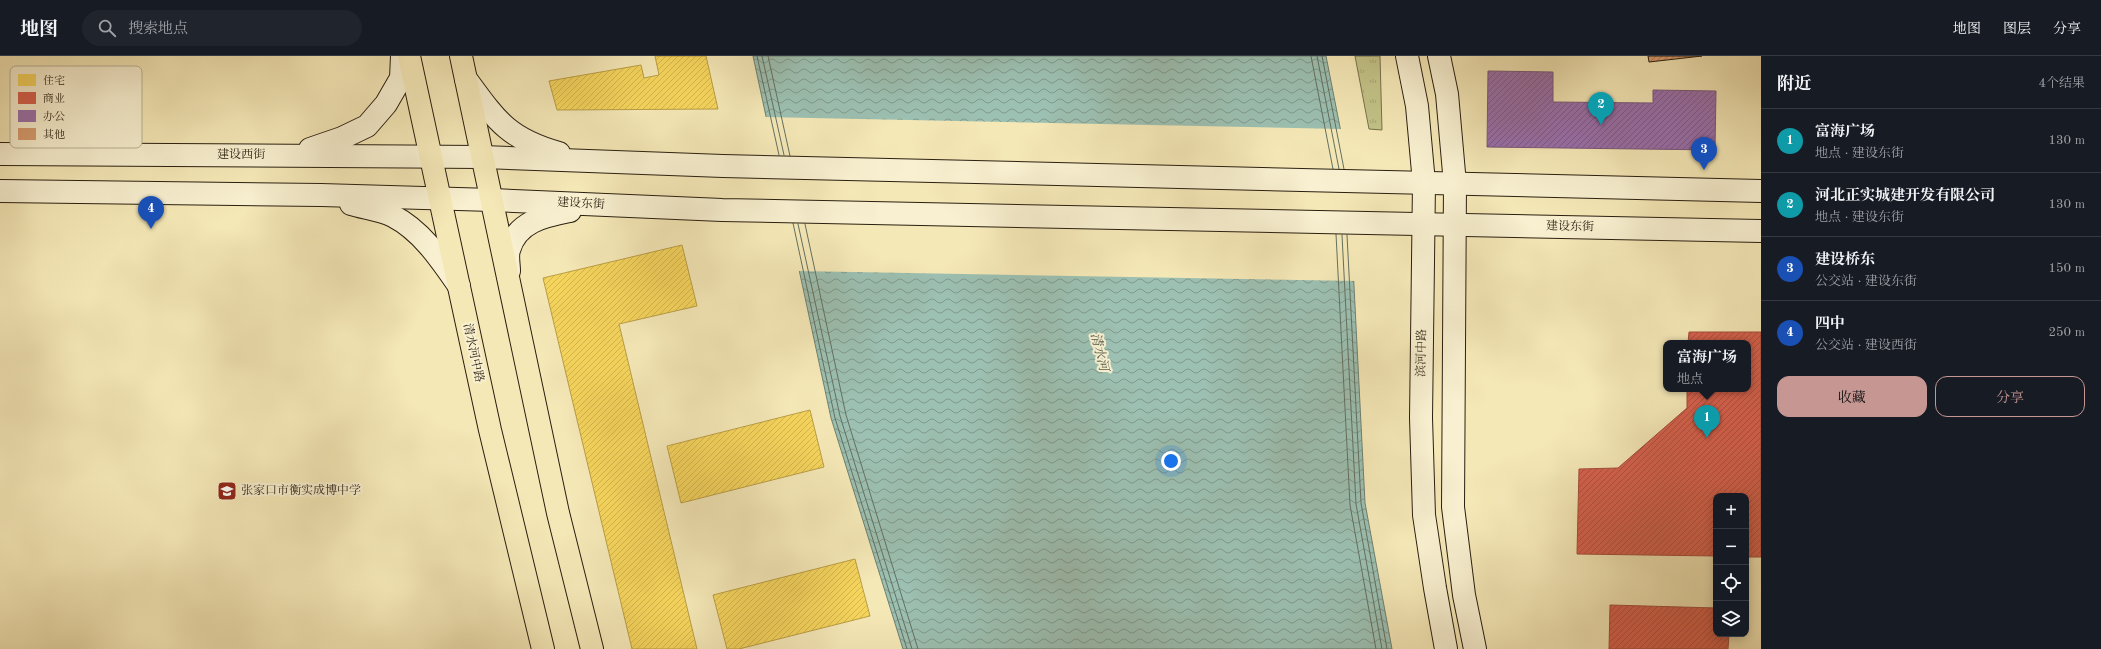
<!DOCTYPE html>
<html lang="zh">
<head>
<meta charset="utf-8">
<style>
	body { margin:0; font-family:"Old Standard TT","Noto Serif SC",serif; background:#20242c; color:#f1f3f6 }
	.controls { position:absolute; right:12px; bottom:12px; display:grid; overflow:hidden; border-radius:8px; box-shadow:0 2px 10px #0003 }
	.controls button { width:36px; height:36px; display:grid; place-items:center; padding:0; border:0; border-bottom:1px solid #363941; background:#171b24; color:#f1f3f6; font:20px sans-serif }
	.you { position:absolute; left:1171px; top:405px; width:14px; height:14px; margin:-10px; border:3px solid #fff; border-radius:50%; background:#1a73e8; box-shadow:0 0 0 6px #1a73e833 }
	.badge { display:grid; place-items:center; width:26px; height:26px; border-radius:50%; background:#c59692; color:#fff; font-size:13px; font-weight:700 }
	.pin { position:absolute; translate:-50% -33px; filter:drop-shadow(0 1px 2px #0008) }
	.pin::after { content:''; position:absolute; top:21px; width:14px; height:12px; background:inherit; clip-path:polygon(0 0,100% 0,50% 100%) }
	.popup { position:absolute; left:1663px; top:284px; width:88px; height:52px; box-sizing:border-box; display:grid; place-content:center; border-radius:8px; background:#171b24; filter:drop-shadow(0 1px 3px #0005); font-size:13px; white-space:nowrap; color:#9ea1a6 }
	.popup b { font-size:15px; color:#f1f3f6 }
	.popup::after { content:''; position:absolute; left:50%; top:100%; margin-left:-8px; border:8px solid transparent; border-top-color:#171b24 }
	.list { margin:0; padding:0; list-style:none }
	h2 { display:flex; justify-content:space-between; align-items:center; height:52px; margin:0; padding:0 16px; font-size:17px }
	h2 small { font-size:13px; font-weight:400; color:#9ea1a6 }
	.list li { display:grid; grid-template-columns:26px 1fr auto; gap:12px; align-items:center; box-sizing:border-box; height:64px; padding:0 16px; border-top:1px solid #363941 }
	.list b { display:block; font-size:15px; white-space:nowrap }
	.list p { margin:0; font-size:13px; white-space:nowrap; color:#9ea1a6 }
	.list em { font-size:13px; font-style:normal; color:#9ea1a6 }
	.actions { display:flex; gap:8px; padding:12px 16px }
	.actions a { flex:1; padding:9px 0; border:1px solid #c59692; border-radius:12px; text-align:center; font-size:14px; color:#c59692 }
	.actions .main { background:#c59692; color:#111 }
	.icon { flex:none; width:22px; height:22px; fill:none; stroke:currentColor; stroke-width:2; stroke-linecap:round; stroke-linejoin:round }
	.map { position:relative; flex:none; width:1761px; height:593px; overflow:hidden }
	header { display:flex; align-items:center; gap:24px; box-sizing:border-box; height:56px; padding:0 20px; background:#171b24; border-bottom:1px solid #363941 }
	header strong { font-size:19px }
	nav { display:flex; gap:22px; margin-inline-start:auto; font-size:14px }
	.search { width:280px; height:36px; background:#20242c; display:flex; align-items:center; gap:10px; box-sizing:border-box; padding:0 14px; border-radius:22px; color:#9ea1a6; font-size:15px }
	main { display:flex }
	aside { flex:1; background:#171b24 }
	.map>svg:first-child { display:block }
</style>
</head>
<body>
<header>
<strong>地图</strong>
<div class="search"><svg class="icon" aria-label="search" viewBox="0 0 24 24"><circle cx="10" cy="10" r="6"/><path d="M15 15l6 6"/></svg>搜索地点</div>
<nav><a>地图</a><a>图层</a><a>分享</a></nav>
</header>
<main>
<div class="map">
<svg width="1761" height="593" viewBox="0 0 1761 593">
	<defs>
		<pattern id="grass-tufts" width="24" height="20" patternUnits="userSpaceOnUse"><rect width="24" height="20" fill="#c3c489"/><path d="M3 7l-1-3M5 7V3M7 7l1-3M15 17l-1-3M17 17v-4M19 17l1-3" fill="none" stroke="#a8a875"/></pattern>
		<pattern id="water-waves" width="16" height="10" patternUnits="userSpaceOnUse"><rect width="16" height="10" fill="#9cc0b2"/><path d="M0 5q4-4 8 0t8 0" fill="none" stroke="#7f9b8f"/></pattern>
		<pattern id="homes-hatch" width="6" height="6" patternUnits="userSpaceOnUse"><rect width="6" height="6" fill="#f6d55c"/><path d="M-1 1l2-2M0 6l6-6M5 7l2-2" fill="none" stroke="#d3b64f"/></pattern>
		<pattern id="shops-hatch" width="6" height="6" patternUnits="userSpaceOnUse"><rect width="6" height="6" fill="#d6604d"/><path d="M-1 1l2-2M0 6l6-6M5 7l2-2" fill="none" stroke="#ae4f3f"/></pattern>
		<pattern id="offices-hatch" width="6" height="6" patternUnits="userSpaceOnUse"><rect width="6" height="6" fill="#9970ab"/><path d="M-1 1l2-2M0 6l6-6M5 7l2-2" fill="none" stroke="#7d5b8a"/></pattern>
		<pattern id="building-hatch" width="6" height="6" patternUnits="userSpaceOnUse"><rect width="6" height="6" fill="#d89d70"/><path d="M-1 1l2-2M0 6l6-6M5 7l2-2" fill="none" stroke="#af7f5b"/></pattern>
	</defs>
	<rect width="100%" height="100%" fill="#f5e8b7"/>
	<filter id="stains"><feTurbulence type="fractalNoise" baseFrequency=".005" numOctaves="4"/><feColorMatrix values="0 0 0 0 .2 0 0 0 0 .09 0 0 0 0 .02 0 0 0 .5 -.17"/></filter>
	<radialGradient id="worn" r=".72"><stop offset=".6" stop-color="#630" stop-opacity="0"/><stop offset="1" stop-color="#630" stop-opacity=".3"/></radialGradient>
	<polygon fill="url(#grass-tufts)" stroke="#76724c" points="1355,0 1380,0 1382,74 1369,73"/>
	<polygon fill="url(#water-waves)" stroke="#6e8071" points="753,0 1326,0 1348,112 1365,447 1392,593 903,593 831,362"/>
	<polygon fill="#f5e8b7" points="764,61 1342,73 1350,112 1356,225 797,215"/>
	<g fill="url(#homes-hatch)" stroke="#b99e45">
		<polygon points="655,0 706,0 718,53 557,54 549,25 641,9 644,22 659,19"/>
		<polygon points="682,189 697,250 619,268 697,593 632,593 543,222"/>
		<polygon points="810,354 824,411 681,447 667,390"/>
		<polygon points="855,503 870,560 739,593 727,593 713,539"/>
	</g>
	<g fill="url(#shops-hatch)" stroke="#a24c3b">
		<polygon points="1689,276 1761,276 1761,501 1746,501 1746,440 1716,440 1716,500 1577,498 1579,413 1618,412 1687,352 1687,333 1748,333 1748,287 1688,287"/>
		<polygon points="1610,549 1716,552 1716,578 1729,578 1728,593 1609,593"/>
	</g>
	<polygon fill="url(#offices-hatch)" stroke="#78587c" points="1488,15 1553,16 1553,46 1653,47 1653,34 1716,35 1715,94 1487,91"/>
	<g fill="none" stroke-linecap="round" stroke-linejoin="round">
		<g stroke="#637061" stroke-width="1">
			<polyline points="757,0 779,99"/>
			<polyline points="762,0 784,99"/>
			<polyline points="768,0 790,100"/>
			<polyline points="1311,0 1333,113"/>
			<polyline points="1317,0 1339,113"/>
			<polyline points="1322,0 1344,113"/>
			<polyline points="793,167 835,362 907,593"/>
			<polyline points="798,168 840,360 912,593"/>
			<polyline points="805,168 846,359 918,593"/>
			<polyline points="1336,178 1350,449 1376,593"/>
			<polyline points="1342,179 1356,448 1382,593"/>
			<polyline points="1347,179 1361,447 1387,593"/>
		</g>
	</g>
	<polygon fill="url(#building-hatch)" stroke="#2a1f10" points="1648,0 1702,0 1649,6"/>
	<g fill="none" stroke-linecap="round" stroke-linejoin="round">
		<g stroke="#2a1f10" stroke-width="24">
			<g id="secondary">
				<polyline points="1407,0 1417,50 1424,127 1421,362 1424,459 1435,532 1446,593"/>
				<polyline points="1439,0 1447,38 1455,128 1453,451 1464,539 1475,593"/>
				<path d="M 466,23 C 496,64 508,83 559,97"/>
				<polyline points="310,93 342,82 367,70 386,48 401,22 402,0"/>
				<polyline points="0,98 483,101 723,110 1761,135"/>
				<polyline points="0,135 321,139 492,144 722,154 1761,175"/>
				<path d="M 351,148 C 364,152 381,154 393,160 C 422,175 441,204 459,230"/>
				<path d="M 509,215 C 509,209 507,200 509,194 C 517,165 545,160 570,155"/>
			</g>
		</g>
		<g stroke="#2a1f10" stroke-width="24">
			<g id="primary">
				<polyline points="409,0 490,374 543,593"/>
				<polyline points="461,0 558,457 592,593"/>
			</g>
		</g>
		<use href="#secondary" stroke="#f8f0d0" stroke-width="22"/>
		<use href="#primary" stroke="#f5e8b7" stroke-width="22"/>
	</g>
	<defs>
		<g id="school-square" transform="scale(1)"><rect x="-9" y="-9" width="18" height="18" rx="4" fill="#8f2418" stroke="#f8f0d0"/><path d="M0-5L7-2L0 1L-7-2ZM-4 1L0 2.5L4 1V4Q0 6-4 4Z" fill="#fff"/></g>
	</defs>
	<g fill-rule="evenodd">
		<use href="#school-square" x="227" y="435"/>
	</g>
	<g text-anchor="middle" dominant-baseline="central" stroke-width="4" stroke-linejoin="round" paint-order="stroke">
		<g font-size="12" fill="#2a1f10" stroke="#f8f0d0">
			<text x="241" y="99">建设西街</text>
			<text transform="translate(581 148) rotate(3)">建设东街</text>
			<text transform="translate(1570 171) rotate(1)">建设东街</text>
			<text transform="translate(473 297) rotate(78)">清水河中路</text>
			<text transform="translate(1422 297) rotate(-89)">滨河中路</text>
		</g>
		<g font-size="12" fill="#2a1f10" stroke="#f8f0d0" text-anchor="start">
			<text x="241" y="435">张家口市衡实成博中学</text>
		</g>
		<g font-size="13" font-style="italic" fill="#525749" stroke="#f8f0d0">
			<text transform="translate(1099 296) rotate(76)">清水河</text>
		</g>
	</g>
	<rect x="10" y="10" width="132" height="82" rx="6" fill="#f8f0d0" stroke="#bab196" stroke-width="1"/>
	<rect x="18" y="18" width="18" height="12" fill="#f6d55c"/>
	<rect x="18" y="36" width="18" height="12" fill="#d6604d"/>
	<rect x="18" y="54" width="18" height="12" fill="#9970ab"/>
	<rect x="18" y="72" width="18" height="12" fill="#d89d70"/>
	<g font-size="11" fill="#2a1f10">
		<text x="43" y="28">住宅</text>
		<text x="43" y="46">商业</text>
		<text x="43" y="64">办公</text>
		<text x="43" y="82">其他</text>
	</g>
	<rect width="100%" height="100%" filter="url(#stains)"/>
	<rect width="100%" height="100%" fill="url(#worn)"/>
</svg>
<div class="controls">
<button>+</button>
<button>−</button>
<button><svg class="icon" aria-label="locate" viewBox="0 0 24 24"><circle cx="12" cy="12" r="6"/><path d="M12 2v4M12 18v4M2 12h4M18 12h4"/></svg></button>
<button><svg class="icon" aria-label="layers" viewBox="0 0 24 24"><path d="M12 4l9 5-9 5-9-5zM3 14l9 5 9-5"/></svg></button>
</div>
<div class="you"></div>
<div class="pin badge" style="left:1707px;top:382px;background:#0f9aa8">1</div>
<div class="popup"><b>富海广场</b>地点</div>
<div class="pin badge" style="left:1601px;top:69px;background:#0f9aa8">2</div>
<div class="pin badge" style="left:1704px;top:114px;background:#1a4fb4">3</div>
<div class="pin badge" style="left:151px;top:173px;background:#1a4fb4">4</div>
</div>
<aside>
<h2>附近<small>4个结果</small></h2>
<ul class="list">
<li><span class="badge" style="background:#0f9aa8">1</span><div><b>富海广场</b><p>地点 · 建设东街</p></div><em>130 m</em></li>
<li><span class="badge" style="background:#0f9aa8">2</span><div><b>河北正实城建开发有限公司</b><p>地点 · 建设东街</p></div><em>130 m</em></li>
<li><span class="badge" style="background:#1a4fb4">3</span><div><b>建设桥东</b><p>公交站 · 建设东街</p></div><em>150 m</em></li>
<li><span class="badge" style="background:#1a4fb4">4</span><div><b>四中</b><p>公交站 · 建设西街</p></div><em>250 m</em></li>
</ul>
<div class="actions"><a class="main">收藏</a><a>分享</a></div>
</aside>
</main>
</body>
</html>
